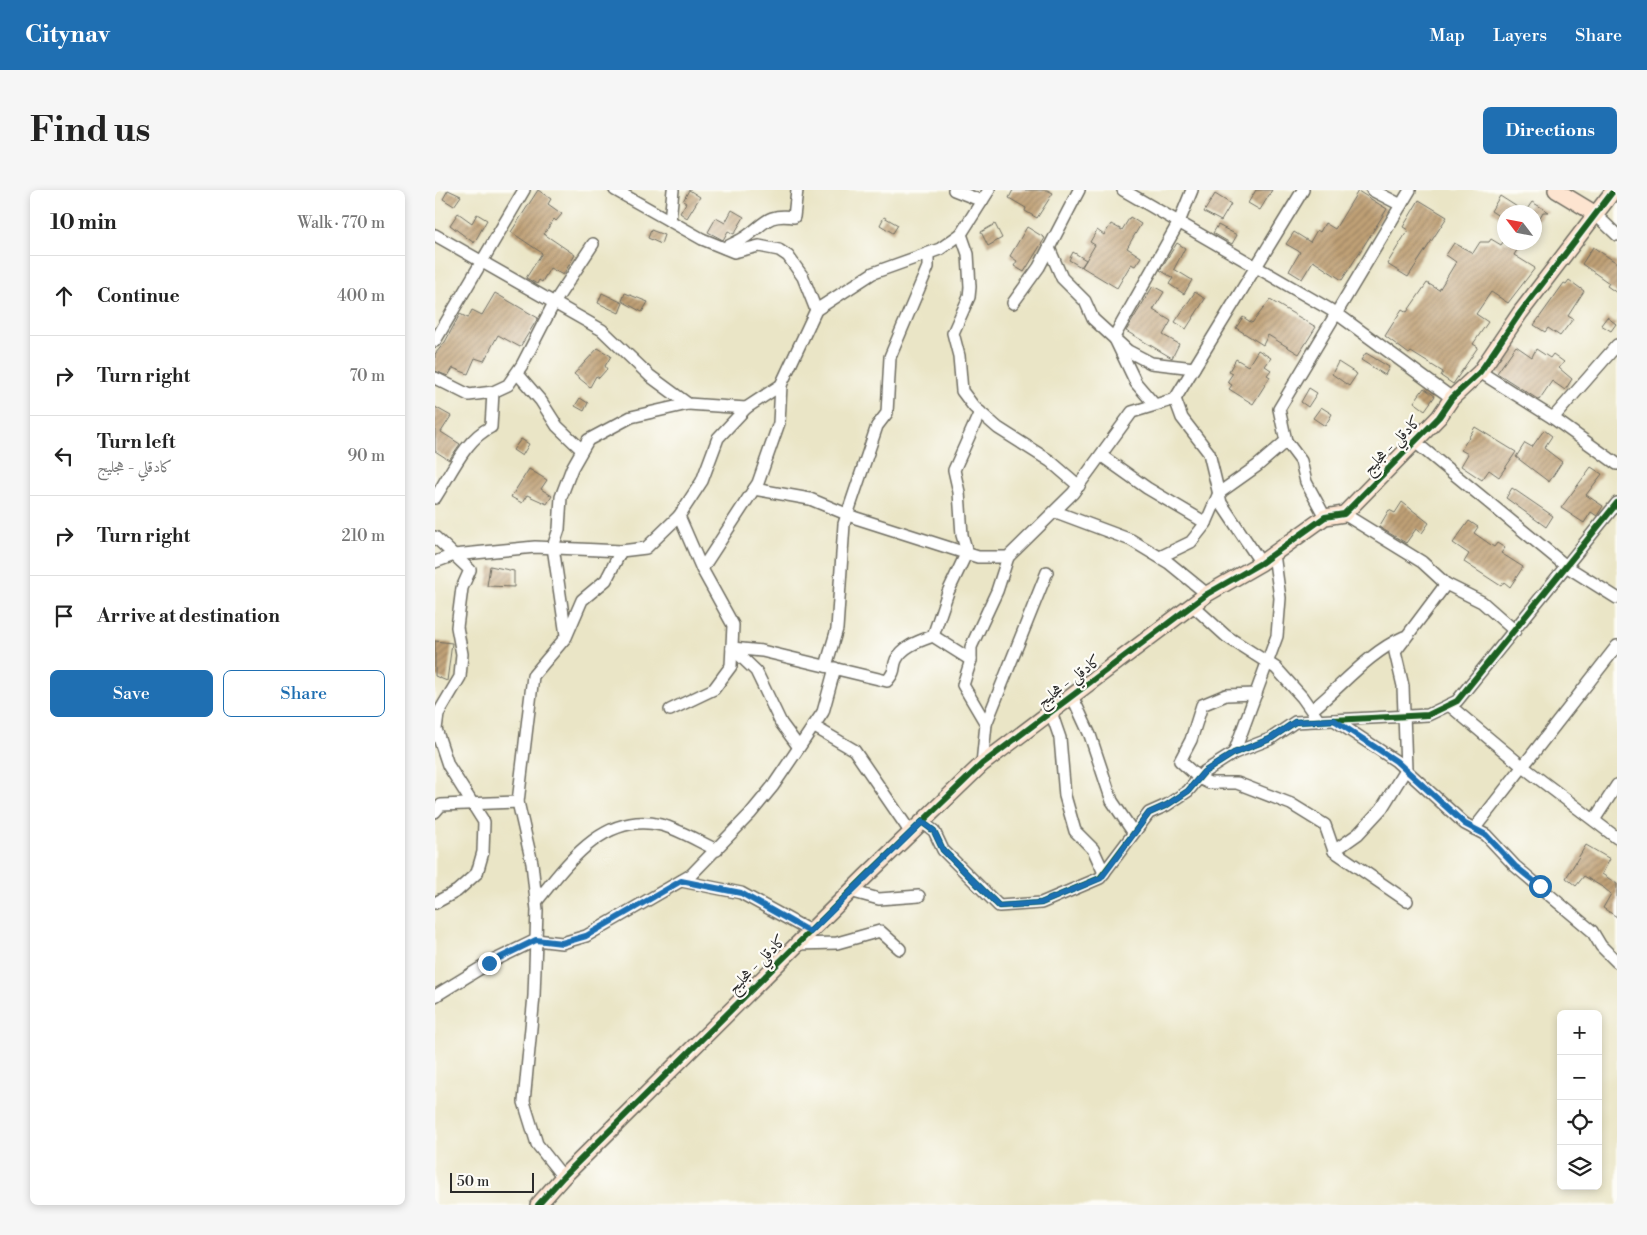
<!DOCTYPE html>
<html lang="en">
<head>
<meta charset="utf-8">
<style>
	body { margin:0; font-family:"Libre Bodoni",Amiri,serif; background:#f6f6f6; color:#222 }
	.controls { position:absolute; right:15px; bottom:15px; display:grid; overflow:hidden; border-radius:8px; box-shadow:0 2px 8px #0003 }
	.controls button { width:45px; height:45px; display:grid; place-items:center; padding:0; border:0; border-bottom:1px solid #e0e0e0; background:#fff; color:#222; font:25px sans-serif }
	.compass { position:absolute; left:1062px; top:15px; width:45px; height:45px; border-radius:50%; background:#fff; box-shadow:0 2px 8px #0003; rotate:302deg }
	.scale { position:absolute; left:15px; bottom:12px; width:84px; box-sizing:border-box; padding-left:5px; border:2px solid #2b2b2b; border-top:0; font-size:14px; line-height:18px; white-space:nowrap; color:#2b2b2b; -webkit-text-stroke:4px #fdfcf7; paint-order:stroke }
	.stop { position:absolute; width:15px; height:15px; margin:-11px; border:4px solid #1f6fb2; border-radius:50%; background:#fff }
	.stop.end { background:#1f6fb2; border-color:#fff; box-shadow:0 1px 5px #0008 }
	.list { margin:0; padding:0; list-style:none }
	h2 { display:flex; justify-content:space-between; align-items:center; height:65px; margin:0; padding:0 20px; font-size:21px }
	h2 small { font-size:16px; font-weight:400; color:#767676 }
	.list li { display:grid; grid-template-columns:32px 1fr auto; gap:15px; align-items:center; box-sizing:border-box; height:80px; padding:0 20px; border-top:1px solid #e0e0e0 }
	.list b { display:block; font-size:19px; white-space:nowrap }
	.list p { margin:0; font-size:16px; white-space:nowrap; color:#767676 }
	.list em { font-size:16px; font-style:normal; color:#767676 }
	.actions { display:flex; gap:10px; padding:15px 20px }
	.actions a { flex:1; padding:11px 0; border:1px solid #1f6fb2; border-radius:8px; text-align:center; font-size:18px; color:#1f6fb2 }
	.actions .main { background:#1f6fb2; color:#fff }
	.icon { flex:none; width:28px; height:28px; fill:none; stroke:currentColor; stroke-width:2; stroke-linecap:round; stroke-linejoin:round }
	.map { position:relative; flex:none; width:1182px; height:1015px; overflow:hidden; border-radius:8px }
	header { display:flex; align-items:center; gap:30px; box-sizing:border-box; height:70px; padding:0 25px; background:#1f6fb2; color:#fff }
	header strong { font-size:24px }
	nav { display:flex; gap:28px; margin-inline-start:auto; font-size:18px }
	.intro { display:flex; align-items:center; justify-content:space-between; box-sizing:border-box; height:120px; padding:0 30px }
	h1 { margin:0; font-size:35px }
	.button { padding:12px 22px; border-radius:8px; background:#1f6fb2; color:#fff; font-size:18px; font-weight:700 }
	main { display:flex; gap:30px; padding:0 30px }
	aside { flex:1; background:#fff; border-radius:8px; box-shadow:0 2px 8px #0003 }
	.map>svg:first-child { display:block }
</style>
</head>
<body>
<header>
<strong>Citynav</strong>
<nav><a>Map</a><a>Layers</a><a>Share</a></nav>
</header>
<div class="intro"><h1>Find us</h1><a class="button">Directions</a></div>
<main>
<aside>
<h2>10 min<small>Walk · 770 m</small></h2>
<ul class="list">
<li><svg class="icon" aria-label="ahead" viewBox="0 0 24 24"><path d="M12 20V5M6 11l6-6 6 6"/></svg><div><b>Continue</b></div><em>400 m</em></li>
<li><svg class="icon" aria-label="right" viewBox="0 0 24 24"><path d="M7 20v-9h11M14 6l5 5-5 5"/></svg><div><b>Turn right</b></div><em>70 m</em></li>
<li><svg class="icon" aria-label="left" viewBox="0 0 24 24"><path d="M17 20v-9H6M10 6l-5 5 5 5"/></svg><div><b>Turn left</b><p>كادقلي - هجليج</p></div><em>90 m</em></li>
<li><svg class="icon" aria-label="right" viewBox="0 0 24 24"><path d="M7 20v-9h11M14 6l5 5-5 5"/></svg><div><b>Turn right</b></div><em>210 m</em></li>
<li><svg class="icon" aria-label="arrive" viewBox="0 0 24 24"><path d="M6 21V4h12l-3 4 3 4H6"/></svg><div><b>Arrive at destination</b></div></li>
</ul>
<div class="actions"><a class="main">Save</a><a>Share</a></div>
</aside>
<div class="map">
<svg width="1182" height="1015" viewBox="0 0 1182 1015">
	<defs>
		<pattern id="building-hatch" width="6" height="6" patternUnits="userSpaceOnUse" patternTransform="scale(1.25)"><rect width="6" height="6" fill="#bfa076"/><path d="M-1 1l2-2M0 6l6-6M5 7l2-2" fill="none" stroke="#9b8361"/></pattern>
	</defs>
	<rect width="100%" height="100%" fill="#fdfcf7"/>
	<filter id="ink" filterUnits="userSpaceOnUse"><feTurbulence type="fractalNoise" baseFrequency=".02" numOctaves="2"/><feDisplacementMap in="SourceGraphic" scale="10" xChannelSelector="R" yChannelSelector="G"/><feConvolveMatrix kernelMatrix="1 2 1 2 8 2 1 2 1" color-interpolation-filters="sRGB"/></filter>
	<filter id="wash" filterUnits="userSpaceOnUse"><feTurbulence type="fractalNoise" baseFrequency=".0096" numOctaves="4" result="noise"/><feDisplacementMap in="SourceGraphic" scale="20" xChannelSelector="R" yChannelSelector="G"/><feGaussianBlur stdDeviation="1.12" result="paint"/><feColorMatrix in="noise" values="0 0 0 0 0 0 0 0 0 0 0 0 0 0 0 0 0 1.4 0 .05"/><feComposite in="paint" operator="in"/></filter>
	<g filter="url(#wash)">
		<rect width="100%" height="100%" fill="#eae5c6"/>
		<g id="blocks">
			<g fill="url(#building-hatch)">
				<polygon points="13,0 26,6 19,16 8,9"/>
				<polygon points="103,0 116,9 113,14 127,24 121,31 119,29 109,44 140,65 128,85 115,78 107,92 104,90 102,94 91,88 107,63 76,42"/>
				<polygon points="254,0 265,7 252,28 245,23 251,13 248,11"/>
				<polygon points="578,0 612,0 618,3 602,28 590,21 591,18 574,8"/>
				<polygon points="821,0 837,0 825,20 813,13"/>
				<polygon points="923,1 952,19 907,90 878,71 867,89 854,81 865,62 851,54 859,42 875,52 882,40 885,42 890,33 900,39"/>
				<polygon points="780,4 796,14 786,31 769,22"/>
				<polygon points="1065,6 1090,22 1097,12 1114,22 1108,22 1100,36 1100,22 1070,22 1070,30 1056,21"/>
				<polygon points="984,10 1012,27 973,87 952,74 973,40 968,37"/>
				<polygon points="297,20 309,27 299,44 293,41 288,50 273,42 281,28 290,33"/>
				<polygon points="23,23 37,33 42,24 52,30 39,53 15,35"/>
				<polygon points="449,27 463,35 458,43 445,35"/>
				<polygon points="695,27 706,34 692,58 706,67 700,76 696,74 682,98 647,77 660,55 655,52 662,40 669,45 676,34 687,40"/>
				<polygon points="560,34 567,48 553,56 546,42"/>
				<polygon points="783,35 802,45 797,54 778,43"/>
				<polygon points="592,37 610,48 589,82 579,76 582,71 575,66"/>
				<polygon points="216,40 229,45 226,54 213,48"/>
				<polygon points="1056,49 1066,55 1068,52 1087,52 1079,65 1100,78 1073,113 1056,102 1041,124 1053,132 1038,154 1043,157 1018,194 1006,186 1008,182 976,162 974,164 950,146 967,119 972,122 992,93 1004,100 1021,72 1011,65 1019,53 1038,63 1045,52 1054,52"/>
				<polygon points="742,53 750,58 739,79 757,90 749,104 734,94 738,88 725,80"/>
				<polygon points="1158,57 1182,73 1182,103 1172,96 1174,93 1147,74"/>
				<polygon points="638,62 651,70 646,77 634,70"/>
				<polygon points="1134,90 1149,101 1133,126 1138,129 1125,146 1113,138 1110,142 1099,135 1129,93 1131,94"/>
				<polygon points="718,96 729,102 718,120 736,131 728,145 744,154 737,168 691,141"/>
				<polygon points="760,102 770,109 751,139 740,132"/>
				<polygon points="60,103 103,128 85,157 63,145 49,171 40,168 33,184 18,178 13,186 0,181 0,164 10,152 25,124 33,128 37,120 47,125"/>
				<polygon points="167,103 188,113 184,123 163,113"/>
				<polygon points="190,103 213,112 207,122 187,111"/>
				<polygon points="835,110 881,137 864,164 833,145 828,155 801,138 808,127 817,133"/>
				<polygon points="1172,127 1181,134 1176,141 1166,135"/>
				<polygon points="1081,156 1097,167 1101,159 1115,168 1118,164 1129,172 1124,178 1137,189 1130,200 1117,191 1104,210 1062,183"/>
				<polygon points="163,158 176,166 170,176 172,179 164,188 161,186 155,197 139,184"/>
				<polygon points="823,160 836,168 830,176 836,180 832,185 835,187 818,214 794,199 797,195 792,192 798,183 794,181 801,169 813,176"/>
				<polygon points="931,163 954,177 950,185 926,170"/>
				<polygon points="903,172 922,184 914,196 897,184"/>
				<polygon points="874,198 882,203 873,217 866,212"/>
				<polygon points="989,198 1000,206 990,220 979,212"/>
				<polygon points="145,208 153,213 149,221 140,216"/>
				<polygon points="0,217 16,226 6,242 25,254 14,270 0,261"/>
				<polygon points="886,217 897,224 890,236 878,228"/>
				<polygon points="1040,237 1081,262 1064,287 1054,280 1047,290 1026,276 1033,264 1026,260"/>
				<polygon points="1109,240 1117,246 1109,258 1127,272 1114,292 1081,267 1090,253 1097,257"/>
				<polygon points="86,249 94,254 87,266 78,260"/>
				<polygon points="1156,277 1167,284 1151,305 1168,316 1162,326 1156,322 1149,333 1126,318"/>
				<polygon points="94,279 112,290 106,299 117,306 112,314 92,305 87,313 76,307"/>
				<polygon points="1077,298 1118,326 1111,337 1071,308"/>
				<polygon points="967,312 994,333 987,343 981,339 971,353 944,337 954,320 960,323"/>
				<polygon points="1034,331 1043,337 1039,343 1059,357 1062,353 1070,358 1066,363 1088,377 1075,397 1069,392 1066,396 1029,372 1034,364 1018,353"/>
				<polygon points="55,376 79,381 79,397 52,396"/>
				<polygon points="0,451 17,453 12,491 0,486"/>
				<polygon points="1151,655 1175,669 1167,684 1182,694 1182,727 1168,718 1176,704 1169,698 1149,686 1141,696 1131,688"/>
			</g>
		</g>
	</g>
	<g filter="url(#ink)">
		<use href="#blocks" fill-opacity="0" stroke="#6e6c61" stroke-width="1"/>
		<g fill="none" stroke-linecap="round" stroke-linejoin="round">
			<g stroke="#6e6c61" stroke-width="14">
				<g id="street">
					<polyline points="180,0 267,49 299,62 324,56 344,60 353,66 368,87 381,120"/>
					<polyline points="519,0 547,11"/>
					<polyline points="688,0 901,123 1017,208"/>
					<polyline points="937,0 966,15"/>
					<polyline points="1159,23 1182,45"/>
					<polyline points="235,31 238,0"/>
					<polyline points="526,44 533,64 535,97 534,107 518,143 524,166 527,201 539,217 563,238 615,271 644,296"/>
					<polyline points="0,45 167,140 215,186 253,214 311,218"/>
					<path d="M 290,58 C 297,54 305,51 312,46 C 330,33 333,23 359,27 L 362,0"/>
					<polyline points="614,58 627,88 650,111 658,129 693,161 716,173 759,178"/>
					<polyline points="578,113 604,77 644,0"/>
					<polyline points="0,151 89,0"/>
					<polyline points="1045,182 1118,228 1182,274"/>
					<polyline points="82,183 106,211 122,236 147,260"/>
					<polyline points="0,188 34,205 58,202 73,195 87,175 119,113 158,54"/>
					<polyline points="740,209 747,228 774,263 786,313 826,373"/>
					<polyline points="719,214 701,193 679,147 744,32 757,0"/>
					<polyline points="1118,228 1182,155"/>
					<polyline points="980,252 1131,376 1182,408"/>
					<polyline points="667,266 712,298 771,333"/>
					<polyline points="319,299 375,309 421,328 543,367 573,367 638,303 697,222 740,209 868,0"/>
					<path d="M 0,308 C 16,284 30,249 56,237 L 58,202"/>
					<polyline points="621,322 696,350 734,373 772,404"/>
					<polyline points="909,324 987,372 1011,394 1047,412 1080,441"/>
					<polyline points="890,327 871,292 866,271 851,251 844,219 975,0"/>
					<polyline points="0,347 35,380 27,398 22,437 27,464 25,487 3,524 1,539 13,575 49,632 48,662 42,683 22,701 0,713"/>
					<polyline points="725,367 756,352 771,333 784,303 822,276 851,251"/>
					<polyline points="0,372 19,365 100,357 186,361 211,358 244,326 267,291 283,248 311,218 346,195 381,120 438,83 505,59 526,44 554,0"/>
					<polyline points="267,379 323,293 344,233 346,195"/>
					<polyline points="757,415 791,446 841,478 867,507 884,531"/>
					<polyline points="131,445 118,357 124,339 126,307 137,278 153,250 196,227 253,214"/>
					<polyline points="498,446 536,470"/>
					<path d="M 297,458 L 327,461 L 452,491 C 462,479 457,480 461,470 C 468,456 484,451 498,446 L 513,402 L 532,362 L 527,345 L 524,302 L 519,280 L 545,222"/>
					<polyline points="297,458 321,481 346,533 363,556"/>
					<polyline points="391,476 402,439 409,334 442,236 452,223 455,167 493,77 493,64"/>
					<polyline points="821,504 791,505 767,515 756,550 745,571 764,588 774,593 802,593 856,614 890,635 899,661 972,711"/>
					<polyline points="637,506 655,545 677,611 698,642"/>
					<polyline points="1014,515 1087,576 1182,648"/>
					<polyline points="235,520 279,499 296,476 298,435 267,379 244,326"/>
					<path d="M 877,520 C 907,496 933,463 969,447"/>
					<polyline points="616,522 625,548 630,606 640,641 658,659 669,683"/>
					<polyline points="899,530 961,571 1030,634 1051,645 1080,676 1157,741 1166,756 1182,772"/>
					<polyline points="551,534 528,495 536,470 536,457 562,401 573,367"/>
					<polyline points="378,536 419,560 476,643"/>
					<polyline points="799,563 842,446 845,408 839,364"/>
					<polyline points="547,574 551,534 612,382"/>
					<polyline points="0,622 6,615 83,612"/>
					<polyline points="1159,630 1182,595"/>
					<polyline points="487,632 499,641 508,660 564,716 606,713 665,688 714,623 732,615 753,601 769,582 799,563 835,549 860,532 993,525 1022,511 1182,313"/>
					<polyline points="1039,639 1182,456"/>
					<polyline points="899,661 923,644 947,618 971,579 968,496 960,462 1011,394"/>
					<polyline points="246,691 306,703 375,741"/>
					<polyline points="415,701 444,709 484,706"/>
					<path d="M 101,712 C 132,674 169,621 226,635 C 244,639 264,652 282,660"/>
					<polyline points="362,754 402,753 445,741 465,759"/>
					<polyline points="0,806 54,773 101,750 127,753 151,746 256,685 315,624 338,596 388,522 400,478"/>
					<polyline points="128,987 102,954 89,912 99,806 102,720 97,673 83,612 98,486 131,447 147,410 171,390 186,361"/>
				</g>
			</g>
			<g stroke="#6e6c61" stroke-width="18">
				<g id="secondary">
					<polyline points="1121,0 1159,23"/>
					<polyline points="103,1015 128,987 431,686 547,574 772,404 826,373 890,327 909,324 1004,227 1017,208 1045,182 1085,123 1179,0"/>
				</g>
			</g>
			<use href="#street" stroke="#fff" stroke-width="11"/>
			<use href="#secondary" stroke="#fde4d0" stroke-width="15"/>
			<g stroke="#fdfcf7" stroke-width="9">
				<g id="cycleway">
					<polyline points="487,632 499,641 508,660 564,716 606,713 665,688 714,623 732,615 753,601 769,582 799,563 835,549 860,532 993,525 1022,511 1182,313"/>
					<polyline points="103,1015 128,987 431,686 547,574 772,404 826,373 890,327 909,324 1004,227 1017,208 1045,182 1085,123 1179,0"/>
				</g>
			</g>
			<use href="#cycleway" stroke="#1b5e20" stroke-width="6"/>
		</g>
	</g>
	<g fill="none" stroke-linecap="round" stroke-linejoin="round" filter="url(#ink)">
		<polyline stroke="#1f6fb2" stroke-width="6" points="54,773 101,750 127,753 151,746 246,691 306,703 375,742 487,632 499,641 508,660 564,716 606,713 666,688 714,623 732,615 753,601 769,582 799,563 835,549 860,532 899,530 961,571 1030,634 1051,645 1080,676 1105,696"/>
	</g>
	<g text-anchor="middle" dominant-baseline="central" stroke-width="4.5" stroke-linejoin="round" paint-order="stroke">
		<g font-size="16" fill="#2b2b2b" stroke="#fdfcf7">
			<text transform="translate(957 255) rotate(-45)">كادقلي - هجليج</text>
			<text transform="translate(634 491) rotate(-37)">كادقلي - هجليج</text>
			<text transform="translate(322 774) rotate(-45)">كادقلي - هجليج</text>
		</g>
	</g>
</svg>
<div class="controls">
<button>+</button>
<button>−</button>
<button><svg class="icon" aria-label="locate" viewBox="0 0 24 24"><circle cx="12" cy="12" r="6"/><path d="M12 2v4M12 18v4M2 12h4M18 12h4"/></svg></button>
<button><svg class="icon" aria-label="layers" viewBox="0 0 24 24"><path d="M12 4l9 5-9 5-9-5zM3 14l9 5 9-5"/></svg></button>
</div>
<svg class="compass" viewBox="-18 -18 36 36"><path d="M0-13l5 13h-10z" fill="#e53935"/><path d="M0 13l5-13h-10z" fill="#767676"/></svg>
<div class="scale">50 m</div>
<div class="stop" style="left:1105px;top:696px"></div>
<div class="stop end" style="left:54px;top:773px"></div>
</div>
</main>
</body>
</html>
